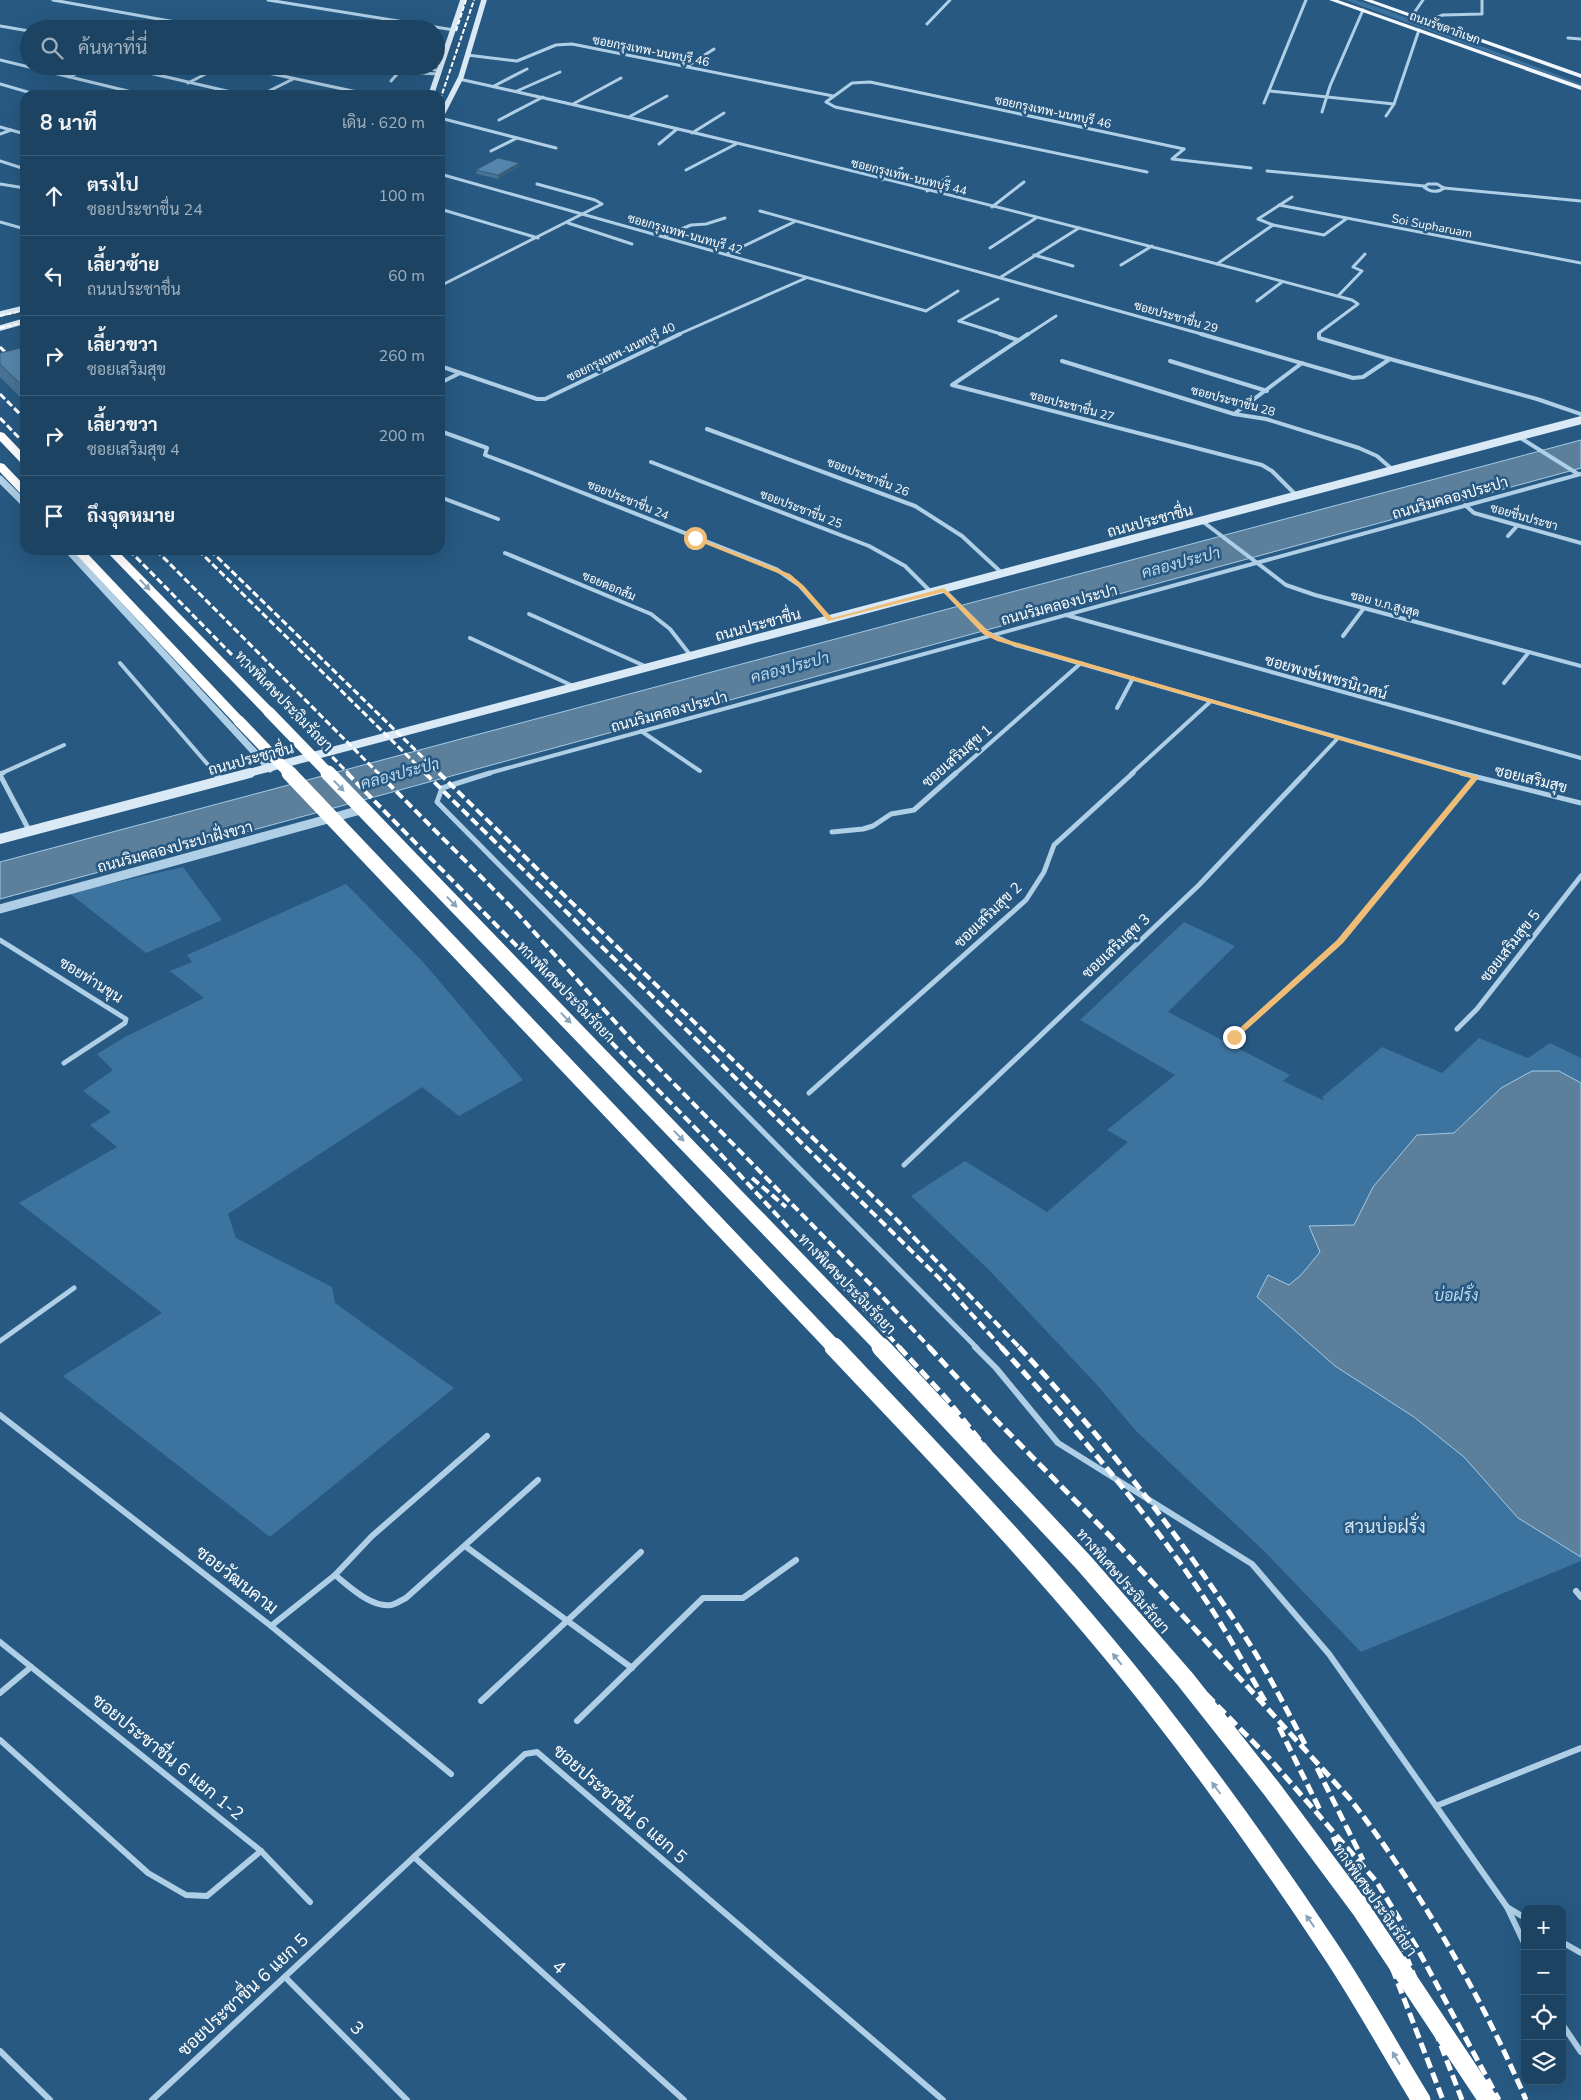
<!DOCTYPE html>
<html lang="th">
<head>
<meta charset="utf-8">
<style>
	body { margin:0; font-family:"Nunito Sans",Sarabun,sans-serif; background:#2a4e6b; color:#f1f3f6 }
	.controls { position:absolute; right:15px; bottom:15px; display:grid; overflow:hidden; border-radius:10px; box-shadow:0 5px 20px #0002 }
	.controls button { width:45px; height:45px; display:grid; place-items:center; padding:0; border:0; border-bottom:1px solid #3b5c77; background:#1d4362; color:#f1f3f6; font:25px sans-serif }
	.stop { position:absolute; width:15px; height:15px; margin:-11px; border:4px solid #efbd75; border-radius:50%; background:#fff }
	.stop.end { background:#efbd75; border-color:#fff; box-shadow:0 1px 5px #0008 }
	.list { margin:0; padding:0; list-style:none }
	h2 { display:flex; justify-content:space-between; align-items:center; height:65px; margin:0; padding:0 20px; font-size:21px }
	h2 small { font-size:16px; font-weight:400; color:#a0b0be }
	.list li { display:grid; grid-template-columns:32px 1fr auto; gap:15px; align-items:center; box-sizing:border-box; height:80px; padding:0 20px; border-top:1px solid #3b5c77 }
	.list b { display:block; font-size:19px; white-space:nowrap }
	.list p { margin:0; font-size:16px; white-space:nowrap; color:#a0b0be }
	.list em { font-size:16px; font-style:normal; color:#a0b0be }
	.icon { flex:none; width:28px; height:28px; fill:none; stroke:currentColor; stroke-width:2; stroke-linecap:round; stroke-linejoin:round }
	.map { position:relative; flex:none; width:1581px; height:2100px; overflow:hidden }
	.search { position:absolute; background:#1d4362; box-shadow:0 5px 20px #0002; left:20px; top:20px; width:425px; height:55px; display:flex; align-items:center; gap:12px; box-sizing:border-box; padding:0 18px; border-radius:28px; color:#a0b0be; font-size:19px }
	.panel { position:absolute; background:#1d4362; box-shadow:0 5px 20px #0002; left:20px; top:90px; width:425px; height:465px; border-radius:15px }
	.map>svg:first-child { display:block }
</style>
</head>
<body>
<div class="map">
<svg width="1581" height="2100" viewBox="0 0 1581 2100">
	<rect width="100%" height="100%" fill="#275982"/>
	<g fill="#3c739f">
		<polygon points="1345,0 1356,0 1386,10 1581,84 1581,86"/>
		<polygon points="183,867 222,920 146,953 69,893"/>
		<polygon points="346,884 424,963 523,1080 459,1116 422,1087 228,1214 236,1238 332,1287 335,1303 454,1388 270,1537 63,1376 162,1313 19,1203 117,1147 90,1125 111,1112 83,1091 113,1070 97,1054 125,1037 204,998 170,971 192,962 187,955"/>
		<polygon points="1184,922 1235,946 1168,1012 1290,1075 1283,1081 1325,1101 1322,1097 1382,1047 1442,1073 1479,1038 1528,1058 1550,1043 1581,1058 1581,1083 1559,1071 1501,1088 1454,1133 1417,1135 1373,1187 1354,1225 1310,1226 1320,1252 1301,1275 1289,1285 1414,1417 1464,1457 1522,1521 1581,1557 1581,1561 1361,1652 1264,1551 1136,1431 1098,1386 989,1270 911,1196 965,1161 1047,1212 1128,1142 1107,1130 1175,1075 1080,1020"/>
	</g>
	<g fill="#5c7f9b" stroke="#a4cbe7">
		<polygon points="1581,440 1581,468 0,899 0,862"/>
		<polygon points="1532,1071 1559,1071 1581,1083 1581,1557 1518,1518 1464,1457 1414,1417 1335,1366 1257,1297 1268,1275 1289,1285 1301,1275 1320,1252 1309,1226 1354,1225 1373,1187 1417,1135 1454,1133 1501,1088"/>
	</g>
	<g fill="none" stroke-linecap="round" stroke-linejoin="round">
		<g stroke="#afcfe6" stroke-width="3">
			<polyline points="53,0 214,29"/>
			<polyline points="268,0 454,30"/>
			<polyline points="1412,16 1423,0"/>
			<polyline points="1427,21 1443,15 1482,14 1482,0"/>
			<polyline points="927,24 950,0"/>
			<polyline points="0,26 29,31"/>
			<polyline points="1568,38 1581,39"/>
			<polyline points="467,55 517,61 556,45 572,44 833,96"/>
			<polyline points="0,60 144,95"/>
			<polyline points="236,66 371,95"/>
			<polyline points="417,66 440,71"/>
			<polyline points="686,67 714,49"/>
			<polyline points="132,69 244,95"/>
			<polyline points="69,77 93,66"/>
			<path d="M 459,79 C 758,145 1056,220 1352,300 L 1358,304 L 1319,333 L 1319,335"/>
			<polyline points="391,81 399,72 439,74"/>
			<polyline points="188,83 221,66"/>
			<polyline points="0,84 38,95"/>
			<polyline points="494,86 527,69"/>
			<polyline points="517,91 560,72"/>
			<polyline points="1269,91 1394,104"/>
			<polyline points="261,95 293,79"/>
			<polyline points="1264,103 1306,0"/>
			<polyline points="573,104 621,78"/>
			<polyline points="1322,112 1330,86 1363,10"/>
			<polyline points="1386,116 1394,104 1419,30"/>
			<polyline points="629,117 667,96"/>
			<polyline points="440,118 556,148"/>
			<polyline points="499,120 543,97"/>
			<polyline points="0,127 25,134"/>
			<polyline points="692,133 724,113"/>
			<polyline points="0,134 11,130"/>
			<polyline points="659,144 677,129"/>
			<polyline points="1184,149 1172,159 1251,168"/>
			<polyline points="491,151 517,138"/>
			<polyline points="0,161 25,169"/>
			<polyline points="686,170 736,144"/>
			<polyline points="1267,171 1424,186"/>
			<polyline points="1147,172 835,107 826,102 852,83 870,82 1184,149"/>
			<polyline points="440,174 926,311 958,291"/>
			<polyline points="882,180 902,168"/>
			<polyline points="0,184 25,188"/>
			<path d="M 1428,184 L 1437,184 L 1444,188 C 1438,193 1430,192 1424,187 Z"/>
			<polyline points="1444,188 1581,201"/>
			<polyline points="927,191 948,177"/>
			<polyline points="1279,205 1581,263"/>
			<polyline points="992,207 1024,182"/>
			<polyline points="440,209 538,238"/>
			<polyline points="760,211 1205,335"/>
			<polyline points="0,222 25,229"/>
			<polyline points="568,223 632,244"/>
			<polyline points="1273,225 1258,219 1292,197"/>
			<polyline points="665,236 691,225 706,224 725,218"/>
			<polyline points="990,248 1036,218"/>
			<polyline points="727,254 794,222"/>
			<polyline points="1034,255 1073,266"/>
			<polyline points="1217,264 1273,225 1324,235 1346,219"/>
			<polyline points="1121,265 1152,246"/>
			<polyline points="1001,277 1079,228"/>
			<polyline points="440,286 602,204 595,200 537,184"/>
			<polyline points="1338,296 1362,271 1353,267 1365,254"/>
			<polyline points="1257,301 1282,282"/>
			<polyline points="959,321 1004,335"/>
			<polyline points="959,321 998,299"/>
			<polyline points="677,335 806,278"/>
			<polyline points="1027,335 1056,316"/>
		</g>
		<g stroke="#afcfe6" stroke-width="4">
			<polyline points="1000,334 1018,340"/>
			<polyline points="1028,334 952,385 1262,465 1272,471 1297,496"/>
			<polyline points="1201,334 1353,378 1363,377 1390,359 1537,399 1581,414"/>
			<polyline points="1319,334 1319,338 1390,359"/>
			<polyline points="1062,361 1234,414 1266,419 1359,448 1377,456 1393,470"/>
			<polyline points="1170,361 1267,391"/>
			<polyline points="440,366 537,399 545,399 680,334"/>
			<polyline points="440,383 460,373"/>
			<polyline points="1234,414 1302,363"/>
			<polyline points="707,429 915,506 962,536 1003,574"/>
			<polyline points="440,431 487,448 485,455 530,472 776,569 799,585 830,620"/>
			<polyline points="1519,437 1578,474"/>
			<polyline points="651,462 869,546 905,566 932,593"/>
			<polyline points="440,497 498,519"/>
			<polyline points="1465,505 1474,513 1581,543"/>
			<polyline points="1202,521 1286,585 1315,595 1581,666"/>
			<polyline points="1508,536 1517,526"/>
			<polyline points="505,553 651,614 670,629 691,656"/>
			<polyline points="944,590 986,632 1015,645 1466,774"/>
			<polyline points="529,614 647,667"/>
			<polyline points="1066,615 1581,758"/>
			<polyline points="1343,636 1364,608"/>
			<polyline points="470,638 573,686"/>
			<polyline points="120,663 216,774"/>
			<polyline points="1504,683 1529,652"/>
			<polyline points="1117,708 1133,678"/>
			<polyline points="641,731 700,771"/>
			<polyline points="0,774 64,745"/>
			<polyline points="486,774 1581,474"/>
			<polyline points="955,774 1081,663"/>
			<polyline points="1131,774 1211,701"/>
			<polyline points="1304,774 1338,738"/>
		</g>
		<g stroke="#afcfe6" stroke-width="5">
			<polyline points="215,773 222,781"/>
			<polyline points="490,773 442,788 437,802 977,1348"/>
			<polyline points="1461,773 1581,803"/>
			<polyline points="0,774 3,773"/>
			<polyline points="0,775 30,832"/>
			<polyline points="832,832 863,829 873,826 891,814 914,810 956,773"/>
			<polyline points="0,940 126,1019 125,1023 64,1063"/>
			<polyline points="1457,1029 1477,1009 1581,876"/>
			<polyline points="1234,1037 1340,942 1476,777"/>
			<polyline points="809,1093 1026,900 1044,872 1054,845 1133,773"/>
			<polyline points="904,1165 1199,885 1305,773"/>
			<polyline points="0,1341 74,1288"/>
		</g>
		<g stroke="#afcfe6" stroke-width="6">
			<polyline points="975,1347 996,1368 1058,1443 1252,1564 1329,1654 1507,1907 1525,1945"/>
			<polyline points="0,1415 271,1626 451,1774"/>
			<polyline points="465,1546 632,1668"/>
			<polyline points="335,1575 372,1536 487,1436"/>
			<polyline points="1576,1591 1581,1597"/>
			<path d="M 271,1626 L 335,1575 C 349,1586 371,1608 391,1605 C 396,1604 402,1600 406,1598 L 538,1480"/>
			<polyline points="0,1642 261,1851 310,1902"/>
			<polyline points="0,1693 31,1667"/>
			<polyline points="481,1701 641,1552"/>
			<polyline points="577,1721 703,1598 743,1598 796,1560"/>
			<polyline points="0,1740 148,1873 186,1895 207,1896 261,1851"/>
			<polyline points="1436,1806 1581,1748"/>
			<polyline points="414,1857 684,2100"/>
			<polyline points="1507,1907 1525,1918"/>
			<polyline points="1562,1942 1581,1953"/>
			<polyline points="285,1977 407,2100"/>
			<polyline points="1562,2024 1581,2052"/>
			<polyline points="0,2051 50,2100"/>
			<polyline points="152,2100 525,1754 537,1752 943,2100"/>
		</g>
		<g stroke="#afcfe6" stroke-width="7">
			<polyline points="0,479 25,504"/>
			<polyline points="68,550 270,769"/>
		</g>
		<polyline stroke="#afcfe6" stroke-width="9" points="0,909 357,811"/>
		<g stroke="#d9e9f6" stroke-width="5.5">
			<polyline points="431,95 463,0"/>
			<polyline points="440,118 461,77 484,0"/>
			<polyline points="0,314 25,308"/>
			<polyline points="0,328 25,321"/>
		</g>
		<polyline stroke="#d9e9f6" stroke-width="8" points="245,774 1581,420"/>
		<polyline stroke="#d9e9f6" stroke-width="10" points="0,839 250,773"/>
		<g fill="#f1f7fd" fill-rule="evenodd">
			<polygon points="1329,0 1338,0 1581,86 1581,90"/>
			<polygon points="1363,0 1372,0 1581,74 1581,78"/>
		</g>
		<g fill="#fff" fill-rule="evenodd">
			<polygon points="0,432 4,433 25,455 25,464 21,463 0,441"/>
			<polygon points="0,463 4,464 25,486 25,495 21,494 0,472"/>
			<polygon points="72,550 84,550 243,718 245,721 243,724 235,724"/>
			<polygon points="105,550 117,550 273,709 275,712 273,715 265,715"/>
		</g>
		<g stroke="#fff" stroke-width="2" stroke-dasharray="5 2" stroke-linecap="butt">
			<polyline points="456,31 466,0"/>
			<polyline points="440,100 474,0"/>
			<polyline points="0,316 25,310"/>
			<polyline points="0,328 25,322"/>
		</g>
		<g stroke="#fff" stroke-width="3" stroke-dasharray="7 3" stroke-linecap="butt">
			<polyline points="0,347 25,371"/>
			<polyline points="0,394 25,419"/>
			<polyline points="0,418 25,444"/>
			<polyline points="129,550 349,774"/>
			<polyline points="156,550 379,774"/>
			<polyline points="198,550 426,774"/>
			<polyline points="210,550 440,774"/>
		</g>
		<g stroke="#fff" stroke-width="4" stroke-dasharray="9 4" stroke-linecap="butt">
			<polyline points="347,773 713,1146 900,1348"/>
			<polyline points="378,773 517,913 636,1045 878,1292 930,1348"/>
			<polyline points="425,773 939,1278 1002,1348"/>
			<polyline points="439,773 897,1220 1020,1348"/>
			<polyline points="752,1178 786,1207"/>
		</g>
		<g stroke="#fff" stroke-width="5" stroke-dasharray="11 5" stroke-linecap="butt">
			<polyline points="899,1347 946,1398 1053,1531 1122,1609 1270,1759 1376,1881 1416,1946 1499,2100"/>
			<path d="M 929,1347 L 996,1420 L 1110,1536 L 1350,1799 C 1419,1888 1482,1997 1526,2100"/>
			<path d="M 1001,1347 C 1078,1432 1154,1519 1216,1616 C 1233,1643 1249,1673 1265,1701"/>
			<path d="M 1019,1347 C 1105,1440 1183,1539 1251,1646 C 1271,1678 1288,1713 1306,1746"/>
			<polyline points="1279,1727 1320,1810"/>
			<polyline points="1317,1768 1363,1860"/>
			<polyline points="1333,1837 1374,1921 1443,2100"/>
			<polyline points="1389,1911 1462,2100"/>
		</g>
		<g stroke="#fff" stroke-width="11">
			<polyline points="269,712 329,774"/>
			<polyline points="239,721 290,774"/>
		</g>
		<g stroke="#fff" stroke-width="15">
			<polyline points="289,773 835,1348"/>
			<polyline points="328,773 883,1348"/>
		</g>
		<g stroke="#fff" stroke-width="19">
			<path d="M 834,1347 C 943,1462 1054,1577 1152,1702 C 1213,1780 1271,1861 1326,1944 C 1360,1994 1389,2048 1421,2100"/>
			<polyline points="881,1347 1084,1563 1185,1679 1271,1788 1361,1909 1488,2100"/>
		</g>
	</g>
	<g fill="#487294">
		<polygon points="519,163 519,166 498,179 477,174 476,170"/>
		<polygon points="25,347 25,402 0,377 0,353"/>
	</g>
	<polygon fill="#3b5d78" points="519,163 519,166 498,179 498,175"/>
	<g fill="#5485ac" stroke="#3b5d78">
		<polygon points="498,158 519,163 498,175 476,170"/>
		<polygon points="25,347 25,388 0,364 0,353"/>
	</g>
	<defs><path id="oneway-solid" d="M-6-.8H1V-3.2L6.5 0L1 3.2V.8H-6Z" transform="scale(1.25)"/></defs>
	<g fill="#88a4ba">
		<use href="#oneway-solid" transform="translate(145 585) rotate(46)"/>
		<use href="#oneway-solid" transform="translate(339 786) rotate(46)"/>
		<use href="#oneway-solid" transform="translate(452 902) rotate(46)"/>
		<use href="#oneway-solid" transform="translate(566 1018) rotate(46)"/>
		<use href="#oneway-solid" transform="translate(679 1136) rotate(46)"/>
		<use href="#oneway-solid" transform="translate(1117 1659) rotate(-129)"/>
		<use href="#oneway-solid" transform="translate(1216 1788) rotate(-127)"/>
		<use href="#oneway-solid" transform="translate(1310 1921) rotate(-125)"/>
		<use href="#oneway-solid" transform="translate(1396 2058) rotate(-121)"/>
	</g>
	<polygon fill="#efbd75" points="693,536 790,574 804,586 832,618 944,588 988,631 1001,638 1479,777 1343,943 1236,1039 1231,1039 1231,1036 1337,940 1471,778 997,641 983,634 943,592 828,621 800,588 785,576 693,539"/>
	<g text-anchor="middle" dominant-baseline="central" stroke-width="5" stroke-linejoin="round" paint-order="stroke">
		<g font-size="12" fill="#fff" stroke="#275982">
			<text transform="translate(1445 28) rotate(20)">ถนนรัชดาภิเษก</text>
			<text transform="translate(651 51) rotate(11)">ซอยกรุงเทพ-นนทบุรี 46</text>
			<text transform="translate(1053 112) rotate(12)">ซอยกรุงเทพ-นนทบุรี 46</text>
			<text transform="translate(909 177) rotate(14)">ซอยกรุงเทพ-นนทบุรี 44</text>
			<text transform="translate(1432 226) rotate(11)">Soi Supharuam</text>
			<text transform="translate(685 234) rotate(16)">ซอยกรุงเทพ-นนทบุรี 42</text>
			<text transform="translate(1176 317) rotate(16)">ซอยประชาชื่น 29</text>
			<text transform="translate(621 352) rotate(-26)">ซอยกรุงเทพ-นนทบุรี 40</text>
			<text transform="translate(1233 401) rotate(15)">ซอยประชาชื่น 28</text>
			<text transform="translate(1072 406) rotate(15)">ซอยประชาชื่น 27</text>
			<text transform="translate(868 477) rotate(21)">ซอยประชาชื่น 26</text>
			<text transform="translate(628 500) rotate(22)">ซอยประชาชื่น 24</text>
			<text transform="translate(801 509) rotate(21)">ซอยประชาชื่น 25</text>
			<text transform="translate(1524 517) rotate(16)">ซอยชื่นประชา</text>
			<text transform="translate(609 586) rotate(23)">ซอยดอกส้ม</text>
			<text transform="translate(1385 604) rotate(15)">ซอย บ.ก.สูงสุด</text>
		</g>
		<g font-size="15" fill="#fff" stroke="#275982">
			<text transform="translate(1450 498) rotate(-16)">ถนนริมคลองประปา</text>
			<text transform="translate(1150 521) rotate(-15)">ถนนประชาชื่น</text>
			<text transform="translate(1059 605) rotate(-15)">ถนนริมคลองประปา</text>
			<text transform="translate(758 625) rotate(-15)">ถนนประชาชื่น</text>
			<text transform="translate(1326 677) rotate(16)">ซอยพงษ์เพชรนิเวศน์</text>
			<text transform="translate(284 701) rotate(46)">ทางพิเศษประจิมรัถยา</text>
			<text transform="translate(669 712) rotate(-15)">ถนนริมคลองประปา</text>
			<text transform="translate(957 756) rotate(-41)">ซอยเสริมสุข 1</text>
			<text transform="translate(251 759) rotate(-15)">ถนนประชาชื่น</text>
			<text transform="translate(1531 779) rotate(14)">ซอยเสริมสุข</text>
			<text transform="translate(175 847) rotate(-15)">ถนนริมคลองประปาฝั่งขวา</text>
			<text transform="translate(988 915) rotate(-44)">ซอยเสริมสุข 2</text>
			<text transform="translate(1116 946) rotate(-43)">ซอยเสริมสุข 3</text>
			<text transform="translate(1510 946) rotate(-52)">ซอยเสริมสุข 5</text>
			<text transform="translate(91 980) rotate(32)">ซอยท่านขุน</text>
			<text transform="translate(566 992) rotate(46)">ทางพิเศษประจิมรัถยา</text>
			<text transform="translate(847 1284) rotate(46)">ทางพิเศษประจิมรัถยา</text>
			<text transform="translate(1123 1581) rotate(49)">ทางพิเศษประจิมรัถยา</text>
			<text transform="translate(1375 1900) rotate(55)">ทางพิเศษประจิมรัถยา</text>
		</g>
		<g font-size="16" font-style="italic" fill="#bbd8ee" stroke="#275982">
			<text transform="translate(1181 563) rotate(-15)">คลองประปา</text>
			<text transform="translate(790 668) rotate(-15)">คลองประปา</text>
			<text transform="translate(400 774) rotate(-15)">คลองประปา</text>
			<text x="1456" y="1296">บ่อฝรั่ง</text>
		</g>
		<g font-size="18" fill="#d3e6f5" stroke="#275982">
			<text x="1385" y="1527">สวนบ่อฝรั่ง</text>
		</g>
		<g font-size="18" fill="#fff" stroke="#275982">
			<text transform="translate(237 1580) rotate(38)">ซอยวัฒนคาม</text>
			<text transform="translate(168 1757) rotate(39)">ซอยประชาชื่น 6 แยก 1-2</text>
			<text transform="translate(620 1804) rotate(41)">ซอยประชาชื่น 6 แยก 5</text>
			<text transform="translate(559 1967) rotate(42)">4</text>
			<text transform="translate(243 1995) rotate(-43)">ซอยประชาชื่น 6 แยก 5</text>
			<text transform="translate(357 2028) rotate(45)">3</text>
		</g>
	</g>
</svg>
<div class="controls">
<button>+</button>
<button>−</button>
<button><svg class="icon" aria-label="locate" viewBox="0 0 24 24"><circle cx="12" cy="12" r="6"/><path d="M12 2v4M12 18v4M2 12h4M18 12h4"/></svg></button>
<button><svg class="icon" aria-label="layers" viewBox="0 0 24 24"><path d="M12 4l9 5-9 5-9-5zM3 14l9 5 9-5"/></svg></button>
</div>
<div class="stop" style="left:695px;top:538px"></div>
<div class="stop end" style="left:1234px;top:1037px"></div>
<div class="search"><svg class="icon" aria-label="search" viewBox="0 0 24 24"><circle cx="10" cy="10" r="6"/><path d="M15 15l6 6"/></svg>ค้นหาที่นี่</div>
<section class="panel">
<h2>8 นาที<small>เดิน · 620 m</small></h2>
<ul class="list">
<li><svg class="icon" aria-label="ahead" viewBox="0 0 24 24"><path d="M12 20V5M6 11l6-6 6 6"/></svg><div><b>ตรงไป</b><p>ซอยประชาชื่น 24</p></div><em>100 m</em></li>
<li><svg class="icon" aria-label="left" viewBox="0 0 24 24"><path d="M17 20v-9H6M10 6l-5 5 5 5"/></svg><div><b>เลี้ยวซ้าย</b><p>ถนนประชาชื่น</p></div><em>60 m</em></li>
<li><svg class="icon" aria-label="right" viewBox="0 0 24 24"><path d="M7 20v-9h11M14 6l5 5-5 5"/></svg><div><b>เลี้ยวขวา</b><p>ซอยเสริมสุข</p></div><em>260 m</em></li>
<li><svg class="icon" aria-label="right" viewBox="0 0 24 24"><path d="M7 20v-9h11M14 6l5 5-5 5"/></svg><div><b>เลี้ยวขวา</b><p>ซอยเสริมสุข 4</p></div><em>200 m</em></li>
<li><svg class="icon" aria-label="arrive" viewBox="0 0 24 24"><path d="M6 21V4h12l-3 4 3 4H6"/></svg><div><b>ถึงจุดหมาย</b></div></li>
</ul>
</section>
</div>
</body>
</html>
